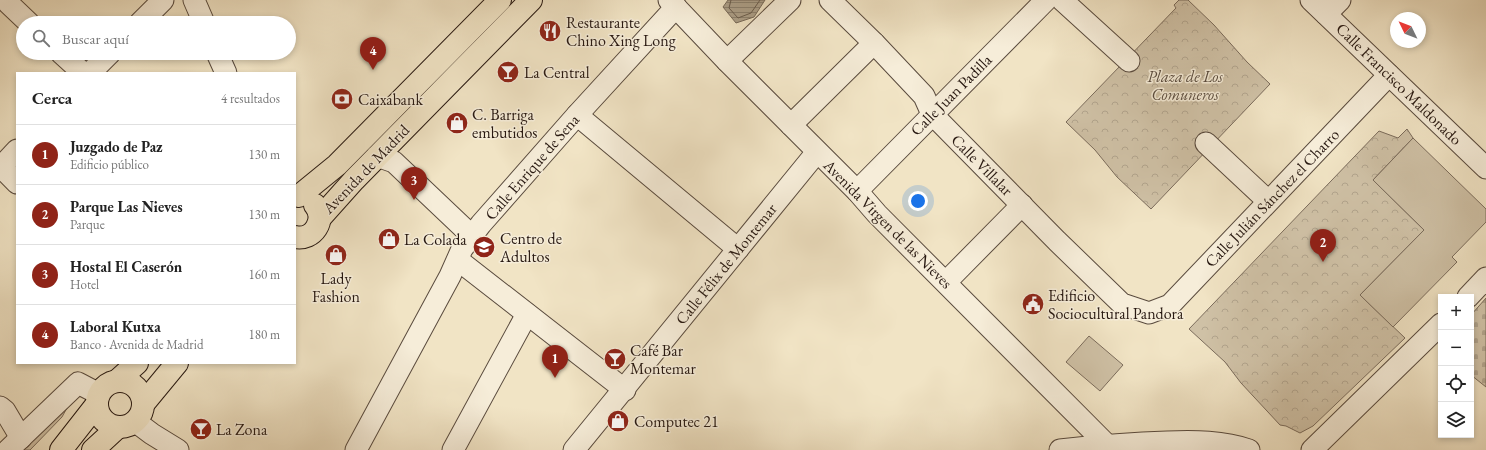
<!DOCTYPE html>
<html lang="es">
<head>
<meta charset="utf-8">
<style>
	body { margin:0; font-family:"EB Garamond",serif; background:#f2f2f2; color:#222 }
	.controls { position:absolute; right:12px; bottom:12px; display:grid; overflow:hidden; border-radius:0px; box-shadow:0 2px 6px #0003 }
	.controls button { width:36px; height:36px; display:grid; place-items:center; padding:0; border:0; border-bottom:1px solid #e0e0e0; background:#fff; color:#222; font:20px sans-serif }
	.compass { position:absolute; left:1390px; top:12px; width:36px; height:36px; border-radius:50%; background:#fff; box-shadow:0 2px 6px #0003; rotate:313deg }
	.you { position:absolute; left:918px; top:201px; width:14px; height:14px; margin:-10px; border:3px solid #fff; border-radius:50%; background:#1a73e8; box-shadow:0 0 0 6px #1a73e833 }
	.badge { display:grid; place-items:center; width:26px; height:26px; border-radius:50%; background:#8f2418; color:#fff; font-size:13px; font-weight:700 }
	.pin { position:absolute; translate:-50% -33px; filter:drop-shadow(0 1px 2px #0008) }
	.pin::after { content:''; position:absolute; top:21px; width:14px; height:12px; background:inherit; clip-path:polygon(0 0,100% 0,50% 100%) }
	.list { margin:0; padding:0; list-style:none }
	h2 { display:flex; justify-content:space-between; align-items:center; height:52px; margin:0; padding:0 16px; font-size:17px }
	h2 small { font-size:13px; font-weight:400; color:#767676 }
	.list li { display:grid; grid-template-columns:26px 1fr auto; gap:12px; align-items:center; box-sizing:border-box; height:60px; padding:0 16px; border-top:1px solid #e0e0e0 }
	.list b { display:block; font-size:15px; white-space:nowrap }
	.list p { margin:0; font-size:13px; white-space:nowrap; color:#767676 }
	.list em { font-size:13px; font-style:normal; color:#767676 }
	.icon { flex:none; width:22px; height:22px; fill:none; stroke:currentColor; stroke-width:2; stroke-linecap:round; stroke-linejoin:round }
	.map { position:relative; flex:none; width:1486px; height:450px; overflow:hidden }
	.search { position:absolute; background:#fff; box-shadow:0 2px 6px #0003; left:16px; top:16px; width:280px; height:44px; display:flex; align-items:center; gap:10px; box-sizing:border-box; padding:0 14px; border-radius:22px; color:#767676; font-size:15px }
	.panel { position:absolute; background:#fff; box-shadow:0 2px 6px #0003; left:16px; top:72px; width:280px; height:292px; border-radius:0px }
	.map>svg:first-child { display:block }
</style>
</head>
<body>
<div class="map">
<svg width="1486" height="450" viewBox="0 0 1486 450">
	<defs>
		<pattern id="cemetery-stones" width="16" height="16" patternUnits="userSpaceOnUse"><rect width="16" height="16" fill="#cfc1a6"/><path d="M2 7V4a2 2 0 0 1 4 0v3zM10 15v-3a2 2 0 0 1 4 0v3z" fill="#b2a58e"/></pattern>
		<pattern id="park-crowns" width="20" height="18" patternUnits="userSpaceOnUse"><rect width="20" height="18" fill="#cfc1a6"/><path d="M2 6a3 3 0 1 1 6 0M12 15a3 3 0 1 1 6 0" fill="none" stroke="#b2a58e"/></pattern>
		<pattern id="garden-furrows" width="10" height="10" patternUnits="userSpaceOnUse"><rect width="10" height="10" fill="#cfc1a6"/><path d="M-1 1l2-2M0 10L10 0M9 11l2-2" fill="none" stroke="#b2a58e"/></pattern>
		<pattern id="water-rules" width="6" height="5" patternUnits="userSpaceOnUse"><rect width="6" height="5" fill="#ac9f88"/><path d="M0 2.5h6" fill="none" stroke="#8c816e"/></pattern>
	</defs>
	<rect width="100%" height="100%" fill="#f1e4c5"/>
	<filter id="stains"><feTurbulence type="fractalNoise" baseFrequency=".005" numOctaves="4"/><feColorMatrix values="0 0 0 0 .2 0 0 0 0 .09 0 0 0 0 .02 0 0 0 .5 -.17"/></filter>
	<radialGradient id="worn" r=".72"><stop offset=".6" stop-color="#630" stop-opacity="0"/><stop offset="1" stop-color="#630" stop-opacity=".3"/></radialGradient>
	<polygon fill="url(#cemetery-stones)" stroke="#7b6c5c" points="1486,298 1486,387 1471,375 1471,315"/>
	<g fill="url(#park-crowns)" stroke="#7b6c5c">
		<polygon points="1179,0 1188,0 1214,25 1247,62 1270,84 1151,209 1117,177 1095,150 1066,122 1176,8 1174,5"/>
		<polygon points="1407,129 1413,138 1373,180 1424,230 1360,295 1405,338 1313,426 1300,433 1286,426 1280,425 1241,383 1225,362 1189,329 1379,131 1398,138"/>
	</g>
	<polygon fill="url(#garden-furrows)" stroke="#7b6c5c" points="73,397 62,417 30,450 24,450"/>
	<g fill="#cfc1a6" stroke="#7b6c5c">
		<polygon points="1413,138 1486,209 1486,222 1452,257 1457,262 1393,327 1360,295 1424,230 1373,180"/>
		<polygon points="1089,336 1123,365 1100,391 1066,362"/>
	</g>
	<polygon fill="url(#water-rules)" stroke="#776958" points="728,0 765,0 754,17 736,23 723,7"/>
	<g fill="none" stroke-linecap="round" stroke-linejoin="round">
		<polyline stroke="#6a5c4c" stroke-width="1" points="731,0 729,8 738,18 751,13 760,0"/>
		<g stroke="#5a4b3e" stroke-width="23">
			<g id="minor">
				<polyline points="194,0 204,23"/>
				<polyline points="669,0 727,61 857,191 877,214 1108,446"/>
				<polyline points="830,0 874,43 924,96 932,114 1057,241 1122,304 1149,313 1170,305 1389,75"/>
				<polyline points="1062,0 1129,61"/>
				<polyline points="1311,0 1486,168"/>
				<polyline points="9,4 29,23"/>
				<polyline points="1326,14 1340,0"/>
				<polyline points="140,23 163,0"/>
				<polyline points="61,53 83,73"/>
				<polyline points="217,53 226,73"/>
				<polyline points="727,61 790,0"/>
				<polyline points="90,73 110,53"/>
				<polyline points="577,115 738,249"/>
				<polyline points="791,125 874,43"/>
				<polyline points="1206,143 1268,201"/>
				<polyline points="377,156 394,162 472,236"/>
				<polyline points="0,166 17,183"/>
				<polyline points="1,167 17,150"/>
				<polyline points="857,191 1046,0"/>
				<polyline points="458,260 625,390"/>
				<polyline points="946,282 1022,205"/>
				<polyline points="1468,297 1486,278"/>
				<polyline points="0,407 5,411 21,438"/>
				<polyline points="136,422 152,434 178,450"/>
				<polyline points="8,450 78,383 99,394"/>
				<polyline points="356,450 450,276 462,249 481,224 577,115 676,7"/>
				<polyline points="453,450 527,314"/>
				<polyline points="574,450 817,152"/>
				<path d="M 1060,450 C 1096,446 1132,443 1167,442 C 1195,441 1223,441 1249,450"/>
				<polyline points="1312,450 1441,324"/>
			</g>
		</g>
		<g stroke="#271811" stroke-width="24">
			<g id="highway">
				<polyline points="299,196 337,165 500,0"/>
				<polyline points="320,218 354,180 531,0"/>
				<path d="M 295,237 C 313,241 327,220 315,205"/>
				<polyline points="117,381 137,363"/>
				<circle cx="120" cy="404" r="23"/>
				<polyline points="144,403 177,363"/>
				<polyline points="61,450 97,404"/>
				<polyline points="93,450 118,427"/>
			</g>
		</g>
		<use href="#minor" stroke="#f6edd9" stroke-width="21"/>
		<use href="#highway" stroke="#f1e4c5" stroke-width="22"/>
	</g>
	<defs>
		<g id="restaurant-disc" transform="scale(1.15)"><circle r="9.5" fill="#8f2418" stroke="#f6edd9"/><path d="M-5-6h1v4h1v-4h1v4h1v-4h1v5L-1.5 .5V6h-2V.5L-5-1ZM5-6V6H3V1.5H1.5Q1.5-4 5-6Z" fill="#fff"/></g>
		<g id="bar-disc" transform="scale(1.15)"><circle r="9.5" fill="#8f2418" stroke="#f6edd9"/><path d="M-6-5H6L.8 .8V4.5H3.5V6h-7V4.5H-.8V.8Z" fill="#fff"/></g>
		<g id="bank-disc" transform="scale(1.15)"><circle r="9.5" fill="#8f2418" stroke="#f6edd9"/><path d="M-6-4H6V4H-6ZM0-2.3a2.3 2.3 0 1 0 0 4.6a2.3 2.3 0 1 0 0-4.6Z" fill="#fff"/></g>
		<g id="shop-disc" transform="scale(1.15)"><circle r="9.5" fill="#8f2418" stroke="#f6edd9"/><path d="M-5-2.5h2.3a2.7 3.5 0 0 1 5.4 0H5L5.5 6h-11ZM-1.5-2.5h3a1.5 2.3 0 0 0-3 0Z" fill="#fff"/></g>
		<g id="school-disc" transform="scale(1.15)"><circle r="9.5" fill="#8f2418" stroke="#f6edd9"/><path d="M0-5L7-2L0 1L-7-2ZM-4 1L0 2.5L4 1V4Q0 6-4 4Z" fill="#fff"/></g>
		<g id="civic-disc" transform="scale(1.15)"><circle r="9.5" fill="#8f2418" stroke="#f6edd9"/><path d="M-.6-6.5H3V-4.5H.6V-3L4-1V1h2V6H-6V1h2V-1L-.6-3ZM-1.2 2.5V6h2.4V2.5Z" fill="#fff"/></g>
	</defs>
	<g fill-rule="evenodd">
		<use href="#restaurant-disc" x="550" y="31"/>
		<use href="#bar-disc" x="508" y="72"/>
		<use href="#bank-disc" x="342" y="99"/>
		<use href="#shop-disc" x="457" y="123"/>
		<use href="#shop-disc" x="389" y="239"/>
		<use href="#school-disc" x="484" y="247"/>
		<use href="#shop-disc" x="336" y="255"/>
		<use href="#civic-disc" x="1033" y="304"/>
		<use href="#bar-disc" x="615" y="359"/>
		<use href="#shop-disc" x="618" y="421"/>
		<use href="#bar-disc" x="201" y="429"/>
	</g>
	<g text-anchor="middle" dominant-baseline="central" stroke-width="3" stroke-linejoin="round" paint-order="stroke">
		<g font-size="16" fill="#271811" stroke="#f6edd9" text-anchor="start">
			<text x="566" y="22">Restaurante<tspan x="566" dy="18">Chino Xing Long</tspan></text>
			<text x="524" y="72">La Central</text>
			<text x="358" y="99">Caixabank</text>
			<text x="472" y="114">C. Barriga<tspan x="472" dy="18">embutidos</tspan></text>
			<text x="500" y="238">Centro de<tspan x="500" dy="18">Adultos</tspan></text>
			<text x="404" y="239">La Colada</text>
			<text x="336" y="278" text-anchor="middle">Lady<tspan x="336" dy="18">Fashion</tspan></text>
			<text x="1048" y="295">Edificio<tspan x="1048" dy="18">Sociocultural Pandora</tspan></text>
			<text x="630" y="350">Café Bar<tspan x="630" dy="18">Montemar</tspan></text>
			<text x="634" y="421">Computec 21</text>
			<text x="216" y="429">La Zona</text>
		</g>
		<g font-size="16" font-style="italic" fill="#594b3e" stroke="#f6edd9">
			<text x="1185" y="76">Plaza de Los<tspan x="1185" dy="18">Comuneros</tspan></text>
		</g>
		<g font-size="16" fill="#271811" stroke="#f6edd9">
			<text transform="translate(1399 84) rotate(44)">Calle Francisco Maldonado</text>
			<text transform="translate(951 95) rotate(-45)">Calle Juan Padilla</text>
			<text transform="translate(982 165) rotate(45)">Calle Villalar</text>
			<text transform="translate(532 167) rotate(-49)">Calle Enrique de Sena</text>
			<text transform="translate(366 169) rotate(-46)">Avenida de Madrid</text>
			<text transform="translate(1272 198) rotate(-46)">Calle Julián Sánchez el Charro</text>
			<text transform="translate(888 224) rotate(45)">Avenida Virgen de las Nieves</text>
			<text transform="translate(726 264) rotate(-51)">Calle Félix de Montemar</text>
		</g>
	</g>
	<rect width="100%" height="100%" filter="url(#stains)"/>
	<rect width="100%" height="100%" fill="url(#worn)"/>
</svg>
<div class="controls">
<button>+</button>
<button>−</button>
<button><svg class="icon" aria-label="locate" viewBox="0 0 24 24"><circle cx="12" cy="12" r="6"/><path d="M12 2v4M12 18v4M2 12h4M18 12h4"/></svg></button>
<button><svg class="icon" aria-label="layers" viewBox="0 0 24 24"><path d="M12 4l9 5-9 5-9-5zM3 14l9 5 9-5"/></svg></button>
</div>
<svg class="compass" viewBox="-18 -18 36 36"><path d="M0-13l5 13h-10z" fill="#e53935"/><path d="M0 13l5-13h-10z" fill="#767676"/></svg>
<div class="you"></div>
<div class="pin badge" style="left:555px;top:378px">1</div>
<div class="pin badge" style="left:1323px;top:262px">2</div>
<div class="pin badge" style="left:414px;top:200px">3</div>
<div class="pin badge" style="left:373px;top:70px">4</div>
<div class="search"><svg class="icon" aria-label="search" viewBox="0 0 24 24"><circle cx="10" cy="10" r="6"/><path d="M15 15l6 6"/></svg>Buscar aquí</div>
<section class="panel">
<h2>Cerca<small>4 resultados</small></h2>
<ul class="list">
<li><span class="badge">1</span><div><b>Juzgado de Paz</b><p>Edificio público</p></div><em>130 m</em></li>
<li><span class="badge">2</span><div><b>Parque Las Nieves</b><p>Parque</p></div><em>130 m</em></li>
<li><span class="badge">3</span><div><b>Hostal El Caserón</b><p>Hotel</p></div><em>160 m</em></li>
<li><span class="badge">4</span><div><b>Laboral Kutxa</b><p>Banco · Avenida de Madrid</p></div><em>180 m</em></li>
</ul>
</section>
</div>
</body>
</html>
